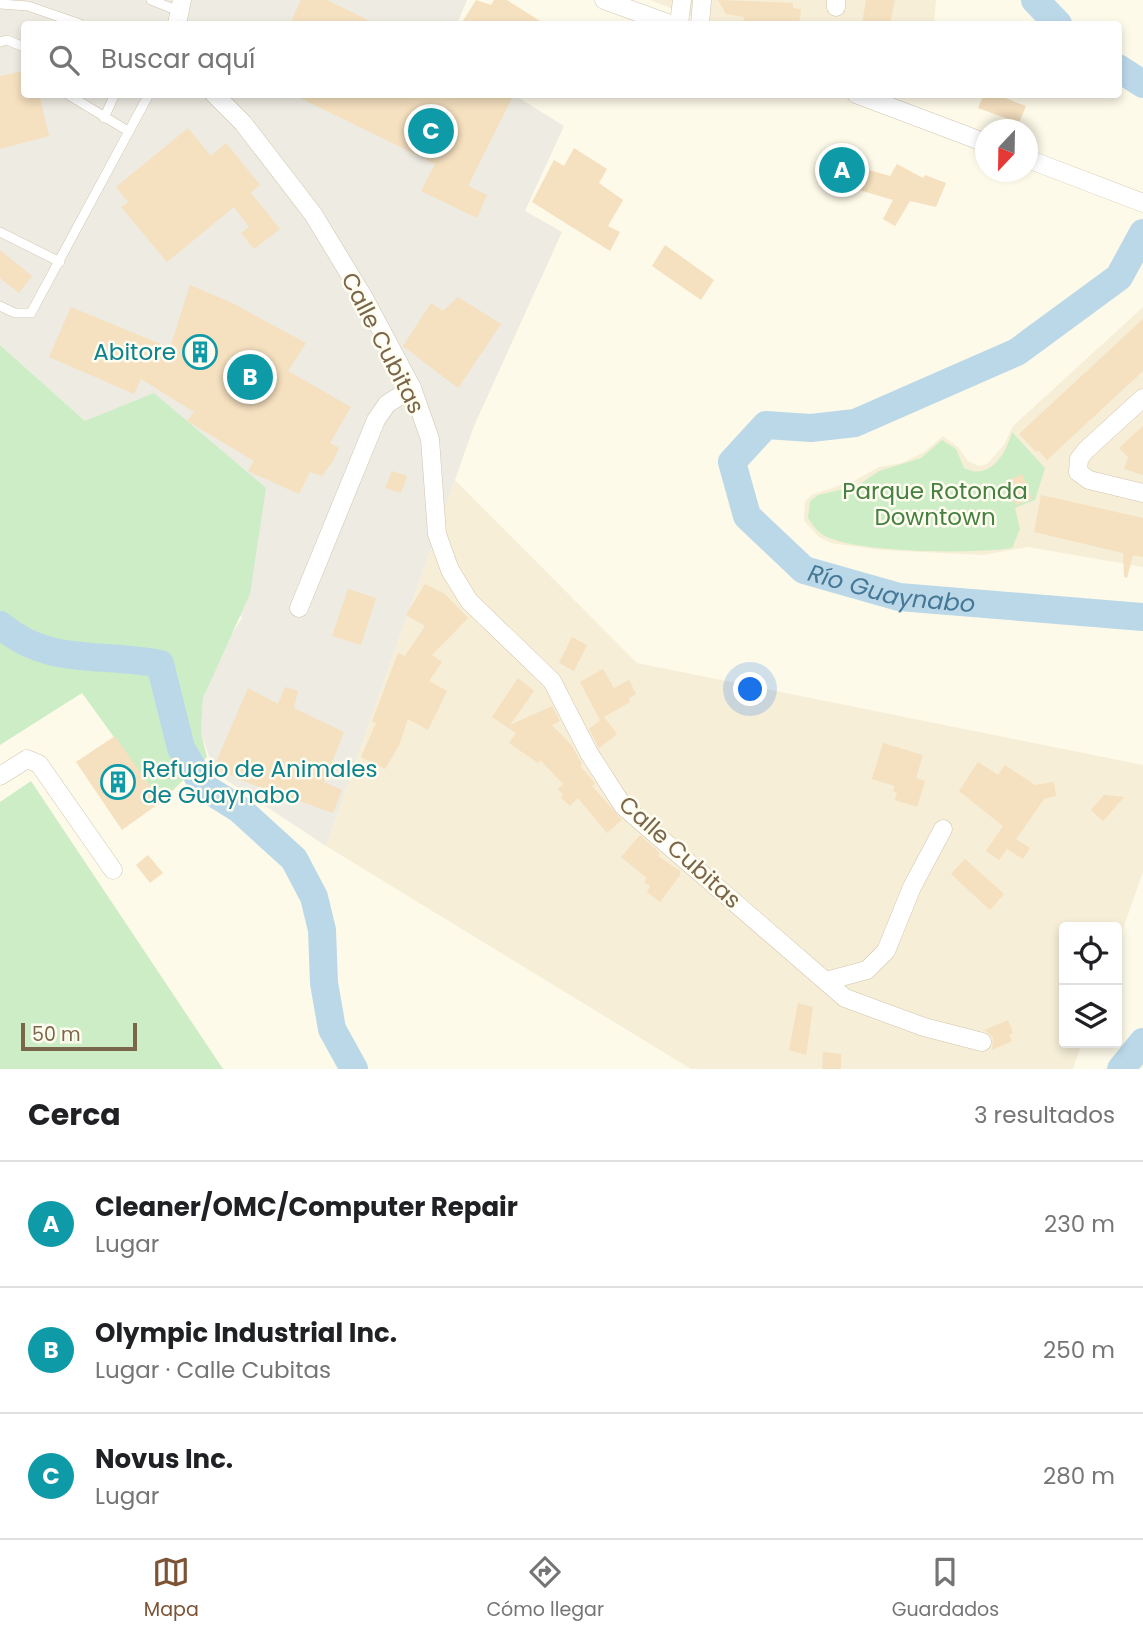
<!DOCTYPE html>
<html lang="es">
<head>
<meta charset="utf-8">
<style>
	body { margin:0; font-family:Poppins,sans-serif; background:#f2f2f2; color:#202124 }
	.controls { position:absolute; right:21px; bottom:21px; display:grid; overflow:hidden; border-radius:7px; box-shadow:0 4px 10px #0003 }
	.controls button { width:63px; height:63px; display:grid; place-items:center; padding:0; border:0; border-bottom:2px solid #e0e0e0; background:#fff; color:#202124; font:35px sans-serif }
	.compass { position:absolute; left:975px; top:119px; width:63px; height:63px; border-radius:50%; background:#fff; box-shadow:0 4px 10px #0003; rotate:202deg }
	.scale { position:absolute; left:21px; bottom:18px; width:116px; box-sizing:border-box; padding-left:7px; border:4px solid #7a664a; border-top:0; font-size:19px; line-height:24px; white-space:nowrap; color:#7a664a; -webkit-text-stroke:5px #fffcf0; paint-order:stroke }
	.you { position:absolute; left:751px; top:690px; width:24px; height:24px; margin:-18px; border:5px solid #fff; border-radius:50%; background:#1a73e8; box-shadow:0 0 0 10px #1a73e833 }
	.badge { display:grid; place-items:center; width:46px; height:46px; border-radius:50%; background:#7c5435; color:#fff; font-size:23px; font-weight:700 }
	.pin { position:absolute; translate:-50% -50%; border:4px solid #fff; box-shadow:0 2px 7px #0006 }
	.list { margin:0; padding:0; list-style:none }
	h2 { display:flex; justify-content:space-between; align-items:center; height:91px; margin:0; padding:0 28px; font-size:30px }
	h2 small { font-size:23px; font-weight:400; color:#757577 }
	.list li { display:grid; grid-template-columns:46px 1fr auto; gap:21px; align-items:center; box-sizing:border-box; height:126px; padding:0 28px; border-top:2px solid #e0e0e0 }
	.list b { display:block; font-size:26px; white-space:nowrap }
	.list p { margin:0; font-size:23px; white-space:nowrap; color:#757577 }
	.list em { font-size:23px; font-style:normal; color:#757577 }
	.icon { flex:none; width:38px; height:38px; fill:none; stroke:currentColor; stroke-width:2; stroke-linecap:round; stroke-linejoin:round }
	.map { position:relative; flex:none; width:1143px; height:1069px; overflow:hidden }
	.search { position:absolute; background:#fff; box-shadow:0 4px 10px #0003; left:21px; right:21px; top:21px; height:77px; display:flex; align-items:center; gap:18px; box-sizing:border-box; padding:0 24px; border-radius:7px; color:#757577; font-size:26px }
	.sheet { height:469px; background:#fff }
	nav { display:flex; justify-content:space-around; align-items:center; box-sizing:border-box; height:98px; border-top:2px solid #e0e0e0; background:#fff; font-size:19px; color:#757577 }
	nav a { display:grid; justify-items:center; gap:4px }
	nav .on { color:#7c5435 }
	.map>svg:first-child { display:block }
</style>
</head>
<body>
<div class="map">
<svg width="1143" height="1069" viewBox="0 0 1143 1069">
	<rect width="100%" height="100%" fill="#fefae9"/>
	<g fill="#f6eed7">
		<polygon points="650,0 936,0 934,24 712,24"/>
		<polygon points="1143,307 1143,567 1028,547 983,555 881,550 831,543 819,537 804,521 805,501 813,494 854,481 879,467 902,463 924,452 943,436 958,447 968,461 979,466 987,464 1004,445 1013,426"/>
		<polygon points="455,480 637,663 1143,765 1143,872 1117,946 1117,927 1064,927 1064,1043 1082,1043 1073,1069 691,1069 326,846"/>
	</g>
	<polygon fill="#eeebe2" points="0,0 467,0 457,24 24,24 24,94 514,95 564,126 525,211 562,232 474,426 326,846 214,772 201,732 203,698 225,645 242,618 85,421 0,345"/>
	<g fill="#cdedc6">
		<polygon points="0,345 85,421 154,393 266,488 250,594 203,698 201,732 207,757 161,802 82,693 0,745"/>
		<path d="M 1012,432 L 1045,468 L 1035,500 L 1015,508 L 1020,529 L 1012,548 C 973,554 862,553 827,537 C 818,533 813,526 808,518 L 810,501 L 818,495 L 857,486 L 879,471 L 921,458 L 942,440 L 956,449 L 964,468 C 990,481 1006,454 1012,432 Z"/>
		<polygon points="31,781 223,1069 0,1069 0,802"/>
	</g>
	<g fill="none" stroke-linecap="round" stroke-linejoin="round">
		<g stroke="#bbd8e9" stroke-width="28">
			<polyline points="1035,0 1058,24"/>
			<polyline points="1118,68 1143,84"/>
			<path id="s1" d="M 1143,233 L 1119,277 L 1017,352 L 855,423 L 811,428 L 766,425 L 732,462 L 747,516 L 804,570 L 899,597 L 1143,617"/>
			<path d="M 0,625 C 49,667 102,652 160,664 L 181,748 L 204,787 L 239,809 L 294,859 L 314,897 L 322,930 L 324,983 L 332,1029 L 354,1069"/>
			<polyline points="1121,1069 1143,1042"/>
		</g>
	</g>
	<g fill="#f5e0bf">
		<polygon points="301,0 327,0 376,24 290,24"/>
		<polygon points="476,0 491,5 494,0 507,0 545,24 461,24"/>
		<polygon points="718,0 793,3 793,8 801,9 799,24 743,24 744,17 726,14"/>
		<polygon points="866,0 895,0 890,24 862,24"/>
		<polygon points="24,71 24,94 39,94 49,136 0,149 0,76"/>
		<polygon points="292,94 514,94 468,186 487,195 477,218 421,191 435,164"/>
		<polygon points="984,94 995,94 1026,106 1019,123 978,108"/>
		<polygon points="188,128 211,156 226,143 260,185 251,193 280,229 254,249 241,233 249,227 234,207 167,262 121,207 128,202 116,187"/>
		<polygon points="574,148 607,169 599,183 623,200 608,226 620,232 610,251 532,202 554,160 564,166"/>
		<polygon points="838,149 858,155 855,166 890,176 897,164 923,178 925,175 946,183 936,207 910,201 895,226 883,219 893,200 849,187 847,192 826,185"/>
		<polygon points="665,245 714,280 701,300 652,266"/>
		<polygon points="0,250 32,276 19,293 0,278"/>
		<polygon points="190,285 232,303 306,343 288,371 351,407 330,443 339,448 333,461 322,476 310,472 299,494 248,471 254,461 187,421 194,412 141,379 134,394 49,357 71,307 170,348"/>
		<polygon points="458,297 501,324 458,388 403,346 431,303 443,311"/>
		<polygon points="1143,319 1143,371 1047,460 1038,450 1036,452 1019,434"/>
		<polygon points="1143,426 1143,475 1124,469 1128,457 1119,448"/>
		<polygon points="392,471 407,476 401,493 385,488"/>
		<polygon points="1022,474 1032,499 1016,505 1006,481"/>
		<polygon points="1041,495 1143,518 1143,557 1133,555 1127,578 1124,577 1123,553 1034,532"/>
		<polygon points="425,584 445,594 468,618 432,655 442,662 429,681 447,691 428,730 408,719 399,745 385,769 361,757 376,723 372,721 398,653 405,656 425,626 406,615"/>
		<polygon points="348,589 376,598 361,645 332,636"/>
		<polygon points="572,637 587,645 574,671 559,663"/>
		<polygon points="603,669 614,688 629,680 636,694 629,698 630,702 604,717 617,734 599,748 589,729 603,718 600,720 580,682"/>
		<polygon points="518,678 534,691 510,725 552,706 560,721 552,725 572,746 582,764 580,766 595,783 592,786 622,820 607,833 578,798 570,806 561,798 563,795 558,789 563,784 540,760 538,763 509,743 516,733 492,717"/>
		<polygon points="285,687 298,691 294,708 344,732 324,782 342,790 333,813 243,781 214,767 248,688 278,704"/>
		<polygon points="115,736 161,802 122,830 76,762"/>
		<polygon points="883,743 923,755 916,778 925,781 917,807 895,800 897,793 893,791 895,786 872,779"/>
		<polygon points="978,762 998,775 1005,765 1035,785 1054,782 1056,796 1044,799 1016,839 1030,848 1023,859 1007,849 999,860 986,851 1003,826 959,791"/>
		<polygon points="1104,795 1124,797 1103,821 1091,810"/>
		<polygon points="640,835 660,853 658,856 680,871 680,875 660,902 647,892 650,886 644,882 647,878 621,857"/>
		<polygon points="148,855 163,873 150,883 136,865"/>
		<polygon points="965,859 1004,894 990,910 951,874"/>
		<polygon points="798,1003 813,1007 806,1055 789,1050"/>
		<polygon points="1008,1020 1013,1033 1009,1035 1012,1041 992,1050 993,1038 985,1030"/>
		<polygon points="823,1052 841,1054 841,1069 822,1069"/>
	</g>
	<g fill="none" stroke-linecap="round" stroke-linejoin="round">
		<g stroke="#d1c5ad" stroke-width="10">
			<g id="service">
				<polyline points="151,0 179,11"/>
				<polyline points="0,4 28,6 80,24"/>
				<polyline points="0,42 7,40 24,47"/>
				<polyline points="67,94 128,131"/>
				<polyline points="104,118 115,94"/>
				<polyline points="0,232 60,262"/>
				<polyline points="0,306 15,313 31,313 148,96"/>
			</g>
		</g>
		<g stroke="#d1c5ad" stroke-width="19">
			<g id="minor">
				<polyline points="604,0 670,24"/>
				<polyline points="836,7 836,0"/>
				<polyline points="177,24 182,0"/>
				<polyline points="679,24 682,0"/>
				<polyline points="700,24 702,0"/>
				<polyline points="214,94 243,123 313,214 364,298 412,388 430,439 437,534 450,570 469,601 552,681 589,753 623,806 845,998 924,1027 982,1042"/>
				<polyline points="856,94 986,143"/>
				<polyline points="1028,159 1143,203"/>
				<polyline points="1143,398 1086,450 1079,459 1078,472 1089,480 1143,493"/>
				<polyline points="299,608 376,420 387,404 412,388"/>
				<polyline points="0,776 27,759 39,764 113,870"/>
				<polyline points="826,981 867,970 886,951 912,887 943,829"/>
			</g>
		</g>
		<use href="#service" stroke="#fff" stroke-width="9"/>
		<use href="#minor" stroke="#fff" stroke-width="18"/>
	</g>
	<defs>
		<g id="building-ring" transform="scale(1.75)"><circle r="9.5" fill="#fffcf0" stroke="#0f9aa8" stroke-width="1.5"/><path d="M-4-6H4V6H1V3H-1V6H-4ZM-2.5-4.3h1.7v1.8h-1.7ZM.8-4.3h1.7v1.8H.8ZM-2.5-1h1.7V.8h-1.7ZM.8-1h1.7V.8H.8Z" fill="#0f9aa8"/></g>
	</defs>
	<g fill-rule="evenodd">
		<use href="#building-ring" x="200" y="352"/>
		<use href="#building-ring" x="118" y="782"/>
	</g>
	<g text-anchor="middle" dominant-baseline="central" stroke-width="5" stroke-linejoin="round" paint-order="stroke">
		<g font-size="23" fill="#7a664a" stroke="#fffcf0">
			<text transform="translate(383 343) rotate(63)">Calle Cubitas</text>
			<text transform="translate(680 852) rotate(42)">Calle Cubitas</text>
		</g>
		<g font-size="23" fill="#0d838f" stroke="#fffcf0" text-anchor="end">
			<text x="176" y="352">Abitore</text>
			<text x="142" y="769" text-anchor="start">Refugio de Animales<tspan x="142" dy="26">de Guaynabo</tspan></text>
		</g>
		<g font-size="23" fill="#468141" stroke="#fffcf0">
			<text x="935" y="491">Parque Rotonda<tspan x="935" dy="26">Downtown</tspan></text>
		</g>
		<g font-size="24" font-style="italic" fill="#457796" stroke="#fffcf0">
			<text stroke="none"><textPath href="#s1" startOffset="718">Río Guaynabo</textPath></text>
		</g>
	</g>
</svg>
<div class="controls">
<button><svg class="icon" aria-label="locate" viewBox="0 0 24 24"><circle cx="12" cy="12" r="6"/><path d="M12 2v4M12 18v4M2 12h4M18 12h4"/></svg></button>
<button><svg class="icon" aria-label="layers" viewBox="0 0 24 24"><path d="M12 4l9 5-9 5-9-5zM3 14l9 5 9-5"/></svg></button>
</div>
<svg class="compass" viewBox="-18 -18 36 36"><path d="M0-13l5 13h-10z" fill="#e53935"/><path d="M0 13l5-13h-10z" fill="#757577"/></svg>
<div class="scale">50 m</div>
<div class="you"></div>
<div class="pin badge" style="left:842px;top:170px;background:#0f9aa8">A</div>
<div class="pin badge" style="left:250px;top:377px;background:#0f9aa8">B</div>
<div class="pin badge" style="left:431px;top:131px;background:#0f9aa8">C</div>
<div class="search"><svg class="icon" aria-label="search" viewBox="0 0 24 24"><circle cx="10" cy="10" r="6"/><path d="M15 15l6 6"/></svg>Buscar aquí</div>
</div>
<section class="sheet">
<h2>Cerca<small>3 resultados</small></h2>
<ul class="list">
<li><span class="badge" style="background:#0f9aa8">A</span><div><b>Cleaner/OMC/Computer Repair</b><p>Lugar</p></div><em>230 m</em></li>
<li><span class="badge" style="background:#0f9aa8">B</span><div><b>Olympic Industrial Inc.</b><p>Lugar · Calle Cubitas</p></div><em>250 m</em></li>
<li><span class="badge" style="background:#0f9aa8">C</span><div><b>Novus Inc.</b><p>Lugar</p></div><em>280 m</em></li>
</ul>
</section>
<nav>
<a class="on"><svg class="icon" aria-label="map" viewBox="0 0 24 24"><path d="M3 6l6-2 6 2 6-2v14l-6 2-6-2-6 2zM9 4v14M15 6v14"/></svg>Mapa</a>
<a><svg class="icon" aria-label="directions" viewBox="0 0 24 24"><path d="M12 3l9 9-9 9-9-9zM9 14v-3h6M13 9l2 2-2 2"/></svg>Cómo llegar</a>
<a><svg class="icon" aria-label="saved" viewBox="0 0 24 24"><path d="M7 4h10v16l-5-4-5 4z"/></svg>Guardados</a>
</nav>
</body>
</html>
